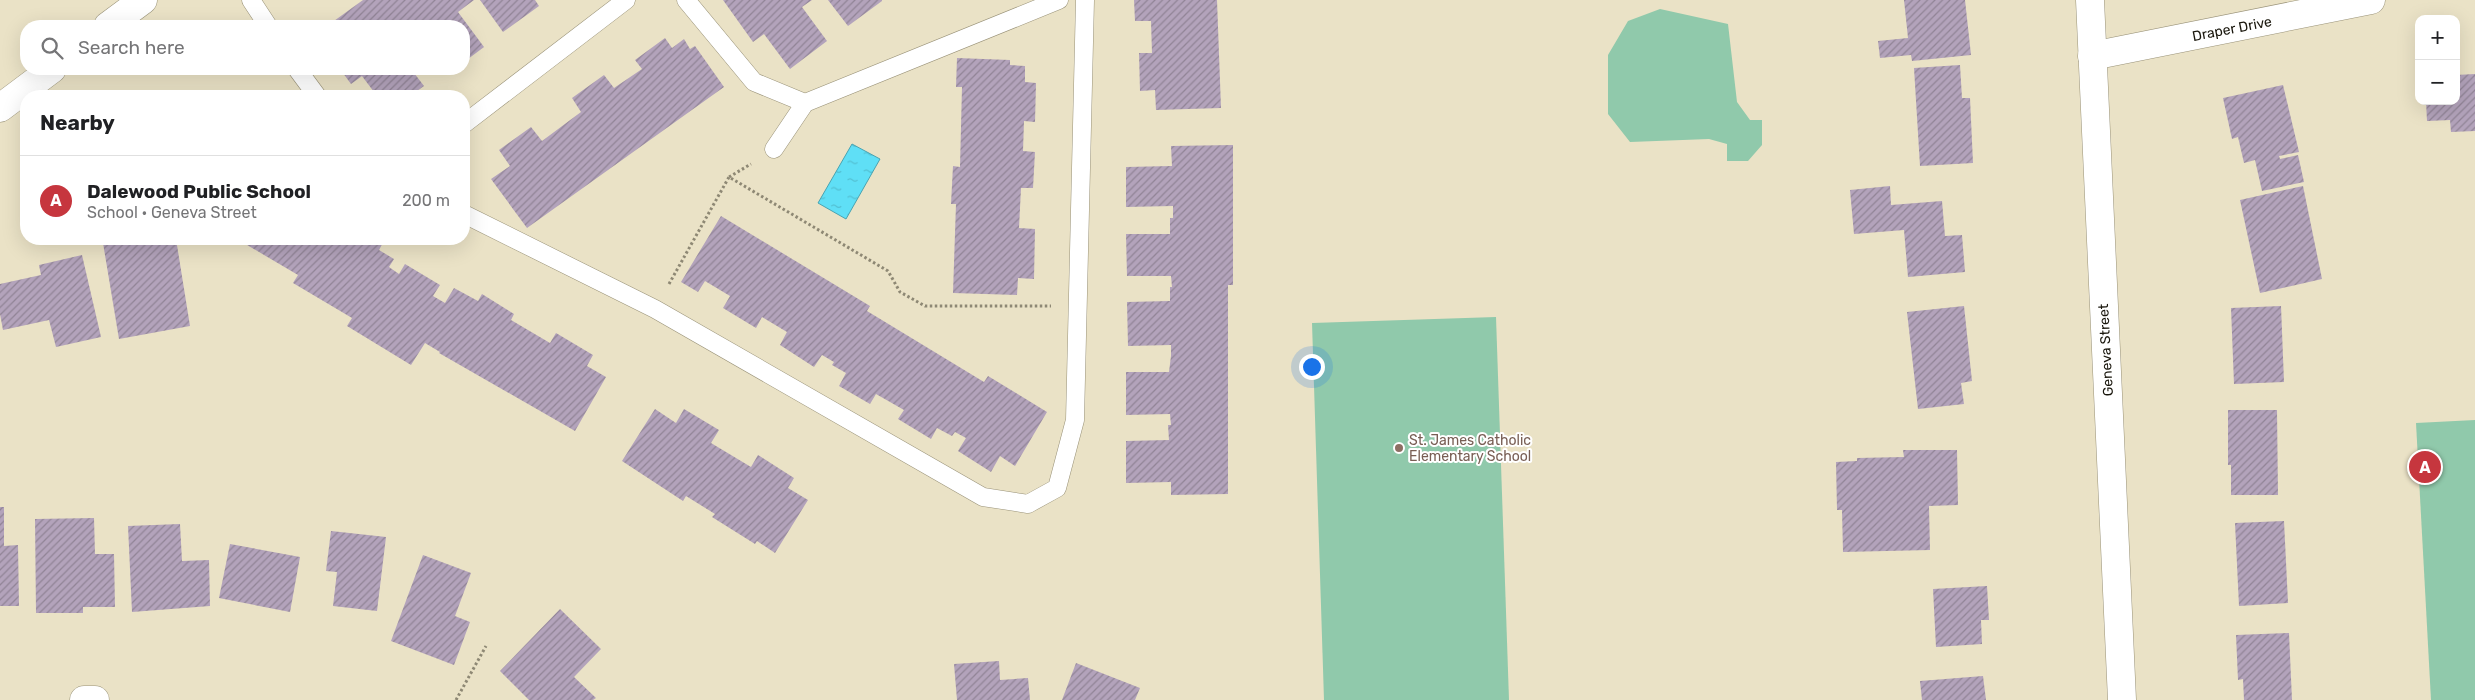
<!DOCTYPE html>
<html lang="en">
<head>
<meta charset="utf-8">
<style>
	body { margin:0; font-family:Rubik,sans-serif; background:#f2f2f2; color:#202124 }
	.controls { position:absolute; right:15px; top:15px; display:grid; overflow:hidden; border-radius:10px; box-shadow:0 5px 20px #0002 }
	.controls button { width:45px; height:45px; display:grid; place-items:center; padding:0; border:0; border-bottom:1px solid #e0e0e0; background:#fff; color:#202124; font:25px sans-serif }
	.you { position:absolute; left:1311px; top:366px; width:18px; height:18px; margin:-12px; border:4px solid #fff; border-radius:50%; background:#1a73e8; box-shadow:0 0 0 8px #1a73e833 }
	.badge { display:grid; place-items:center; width:32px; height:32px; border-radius:50%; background:#c6363e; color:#fff; font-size:16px; font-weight:700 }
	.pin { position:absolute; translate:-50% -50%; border:2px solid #fff; box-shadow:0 1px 5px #0006 }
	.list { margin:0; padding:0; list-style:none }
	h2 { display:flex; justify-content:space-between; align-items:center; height:65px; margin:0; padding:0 20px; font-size:21px }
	h2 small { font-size:16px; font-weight:400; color:#757577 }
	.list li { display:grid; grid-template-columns:32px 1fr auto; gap:15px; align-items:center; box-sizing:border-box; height:90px; padding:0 20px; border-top:1px solid #e0e0e0 }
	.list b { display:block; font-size:19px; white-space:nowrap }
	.list p { margin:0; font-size:16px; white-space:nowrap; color:#757577 }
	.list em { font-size:16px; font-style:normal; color:#757577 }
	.icon { flex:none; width:28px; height:28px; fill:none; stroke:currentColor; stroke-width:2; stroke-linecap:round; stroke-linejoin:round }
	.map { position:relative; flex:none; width:2475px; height:700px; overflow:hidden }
	.search { position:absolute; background:#fff; box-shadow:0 5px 20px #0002; left:20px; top:20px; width:450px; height:55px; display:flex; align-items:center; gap:12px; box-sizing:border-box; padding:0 18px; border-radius:20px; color:#757577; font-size:19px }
	.panel { position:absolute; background:#fff; box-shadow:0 5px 20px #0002; left:20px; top:90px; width:450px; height:155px; border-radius:20px }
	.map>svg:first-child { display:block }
</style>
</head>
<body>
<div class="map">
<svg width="2475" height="700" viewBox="0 0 2475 700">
	<defs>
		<pattern id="water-ripples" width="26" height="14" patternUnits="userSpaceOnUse" patternTransform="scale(1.25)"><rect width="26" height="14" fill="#5fdff6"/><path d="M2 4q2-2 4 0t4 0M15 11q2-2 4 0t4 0" fill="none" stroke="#52bfd2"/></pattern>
		<pattern id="building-hatch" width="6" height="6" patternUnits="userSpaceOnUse" patternTransform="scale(1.25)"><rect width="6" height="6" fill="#b3a3bb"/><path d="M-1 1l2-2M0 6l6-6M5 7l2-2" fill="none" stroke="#918496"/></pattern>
	</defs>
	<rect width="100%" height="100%" fill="#eae2c6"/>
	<g fill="#90c9ab">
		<polygon points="1660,9 1728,24 1737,102 1750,120 1762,120 1762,145 1748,161 1727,161 1727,144 1709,139 1630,142 1608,114 1608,55 1628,21"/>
		<polygon points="1496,317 1509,700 1324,700 1312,323"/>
		<polygon points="2475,420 2475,700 2431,700 2416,423"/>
	</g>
	<polygon fill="url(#water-ripples)" stroke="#4aa3b0" points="852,144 880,159 846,219 818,203"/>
	<g fill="url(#building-hatch)">
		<polygon points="363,0 474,0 458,12 484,47 464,62 464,26 327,26"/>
		<polygon points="480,0 535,0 539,6 503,32"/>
		<polygon points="723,0 812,0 802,7 827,41 790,69 764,34 753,42"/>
		<polygon points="828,0 882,0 882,1 848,26"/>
		<polygon points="1134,0 1217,0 1221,108 1156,110 1155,90 1140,91 1139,53 1152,53 1151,21 1135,21"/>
		<polygon points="1904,0 1965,0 1971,55 1912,61 1911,55 1880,58 1878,41 1908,38"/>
		<polygon points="665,38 672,48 684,39 690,49 695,46 724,87 527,228 491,179 510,166 499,150 531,127 542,141 581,112 572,98 604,75 614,88 642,69 635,60"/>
		<polygon points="957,58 1010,60 1010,65 1025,66 1025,82 1036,83 1035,122 1024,121 1023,151 1035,152 1033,188 1021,188 1019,228 1035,229 1034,279 1018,278 1017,295 953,293 956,204 951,204 953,166 960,167 962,87 956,87"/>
		<polygon points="1960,65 1962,98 1970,98 1973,163 1920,166 1914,68"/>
		<polygon points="340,69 411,69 424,86 410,96 377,96 362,76 351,84"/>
		<polygon points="2475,74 2475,131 2451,132 2450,120 2427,121 2426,101 2456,101 2456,75"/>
		<polygon points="2283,85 2299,152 2279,156 2280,159 2298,155 2304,182 2262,191 2255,160 2244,163 2238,137 2232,139 2223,98"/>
		<polygon points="1233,145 1233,285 1228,285 1228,494 1171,495 1171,482 1126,483 1126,441 1169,440 1168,425 1171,425 1170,414 1126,415 1126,372 1169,372 1171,356 1171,345 1128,346 1127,302 1170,301 1170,287 1172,287 1171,276 1127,276 1126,234 1170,234 1170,218 1173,218 1173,206 1126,207 1126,167 1172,166 1171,146"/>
		<polygon points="1890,186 1891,205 1942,201 1945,236 1962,235 1965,272 1908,277 1904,230 1854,234 1850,190"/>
		<polygon points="2303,186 2322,279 2260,293 2240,200"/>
		<polygon points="721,216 870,306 867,311 984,382 988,376 1047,412 1015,466 1000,456 991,472 958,451 966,438 955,432 952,436 937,428 931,439 898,419 904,410 876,394 870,404 839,386 846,373 832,365 834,362 822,355 814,367 780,345 787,332 762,317 756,328 723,308 730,296 705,281 698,292 681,282"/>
		<polygon points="128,239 176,239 190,326 119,339 103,243"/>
		<polygon points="244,239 385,239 379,250 394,259 389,267 399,274 405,264 440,285 433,296 445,303 454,288 478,301 482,294 514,314 511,320 550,343 556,333 593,355 587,366 606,377 575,431 439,353 440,352 425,343 411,365 347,326 352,318 293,283 298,275 242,242"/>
		<polygon points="82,255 101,337 56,347 49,320 3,330 0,314 0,284 41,275 39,265"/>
		<polygon points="1964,306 1972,381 1961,383 1964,404 1918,409 1907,312"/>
		<polygon points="2281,306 2284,382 2234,384 2231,308"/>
		<polygon points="655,409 676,423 684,409 719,430 711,443 751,467 758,455 794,478 788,488 808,500 775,553 757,541 755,544 712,517 715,514 686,496 683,501 622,461"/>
		<polygon points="2228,410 2277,410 2278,495 2231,495 2231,465 2228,465"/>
		<polygon points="1903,450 1957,450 1958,505 1929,506 1930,550 1843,552 1842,510 1837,510 1836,462 1857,461 1857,458 1904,457"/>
		<polygon points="0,507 4,507 4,546 18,545 19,606 0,606"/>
		<polygon points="94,518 95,554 114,554 115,607 83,607 83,613 36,613 35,519"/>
		<polygon points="2284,521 2288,603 2239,606 2235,523"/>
		<polygon points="180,524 182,561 209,560 210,606 132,612 128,526"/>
		<polygon points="331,531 386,537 377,611 333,606 337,572 326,571"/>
		<polygon points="230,544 300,557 290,612 219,598"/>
		<polygon points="423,555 471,573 455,616 470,622 454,665 391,641"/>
		<polygon points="1987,586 1989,620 1981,620 1982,644 1936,647 1933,589"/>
		<polygon points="560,609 601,649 574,677 596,698 593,700 529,700 500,671"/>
		<polygon points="2289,633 2292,700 2244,700 2243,679 2238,680 2236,635"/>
		<polygon points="999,661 1000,680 1028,678 1030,700 957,700 954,664"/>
		<polygon points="1076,663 1140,688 1135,700 1062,700"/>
		<polygon points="1983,676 1986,700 1922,700 1920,681"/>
	</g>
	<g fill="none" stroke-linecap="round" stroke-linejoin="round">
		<g stroke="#999278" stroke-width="19">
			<g id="lane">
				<polyline points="251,0 268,26"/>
				<polyline points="686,0 754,82 805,103"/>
				<polyline points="297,69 317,96"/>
				<polyline points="464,124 626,0"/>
				<polyline points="774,149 805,103 1059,0"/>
				<polyline points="464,214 655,309 983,497 1028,504 1057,488 1075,420 1085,0"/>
			</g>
		</g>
		<g stroke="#999278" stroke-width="29">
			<g id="street">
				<polyline points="2092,56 2371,0"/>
				<polyline points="84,700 95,700"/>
			</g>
		</g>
		<g stroke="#999278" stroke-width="29">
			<g id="secondary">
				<polyline points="2090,0 2122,700"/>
				<polyline points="108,26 143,0"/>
				<polyline points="0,108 52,69"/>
			</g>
		</g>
		<g stroke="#8e8874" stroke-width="3" stroke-dasharray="2.5 2.5" stroke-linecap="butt">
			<polyline points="729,177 751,164"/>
			<polyline points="669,284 729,177 888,271 900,292 925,306 1051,306"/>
			<polyline points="456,700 486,646"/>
		</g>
		<use href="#lane" stroke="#fff" stroke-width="18"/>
		<use href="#street" stroke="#fff" stroke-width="28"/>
		<use href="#secondary" stroke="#fff" stroke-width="28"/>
	</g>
	<circle fill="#8d6e63" stroke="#fff" stroke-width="2" cx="1399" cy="448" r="5"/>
	<g text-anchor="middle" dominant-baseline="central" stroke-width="4" stroke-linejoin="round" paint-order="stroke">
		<g font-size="14" fill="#19160c" stroke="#fff">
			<text transform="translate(2232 29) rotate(-11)">Draper Drive</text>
			<text transform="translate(2106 350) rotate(-93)">Geneva Street</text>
		</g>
		<g font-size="14" fill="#785e54" stroke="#fff" text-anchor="start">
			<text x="1409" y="440">St. James Catholic<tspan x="1409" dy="16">Elementary School</tspan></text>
		</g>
	</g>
</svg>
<div class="controls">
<button>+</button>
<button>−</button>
</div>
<div class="you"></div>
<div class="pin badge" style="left:2425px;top:467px">A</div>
<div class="search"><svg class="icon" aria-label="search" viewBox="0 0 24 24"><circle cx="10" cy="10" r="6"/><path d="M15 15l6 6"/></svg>Search here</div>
<section class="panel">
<h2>Nearby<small></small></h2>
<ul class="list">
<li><span class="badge">A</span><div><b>Dalewood Public School</b><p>School · Geneva Street</p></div><em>200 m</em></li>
</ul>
</section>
</div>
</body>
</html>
